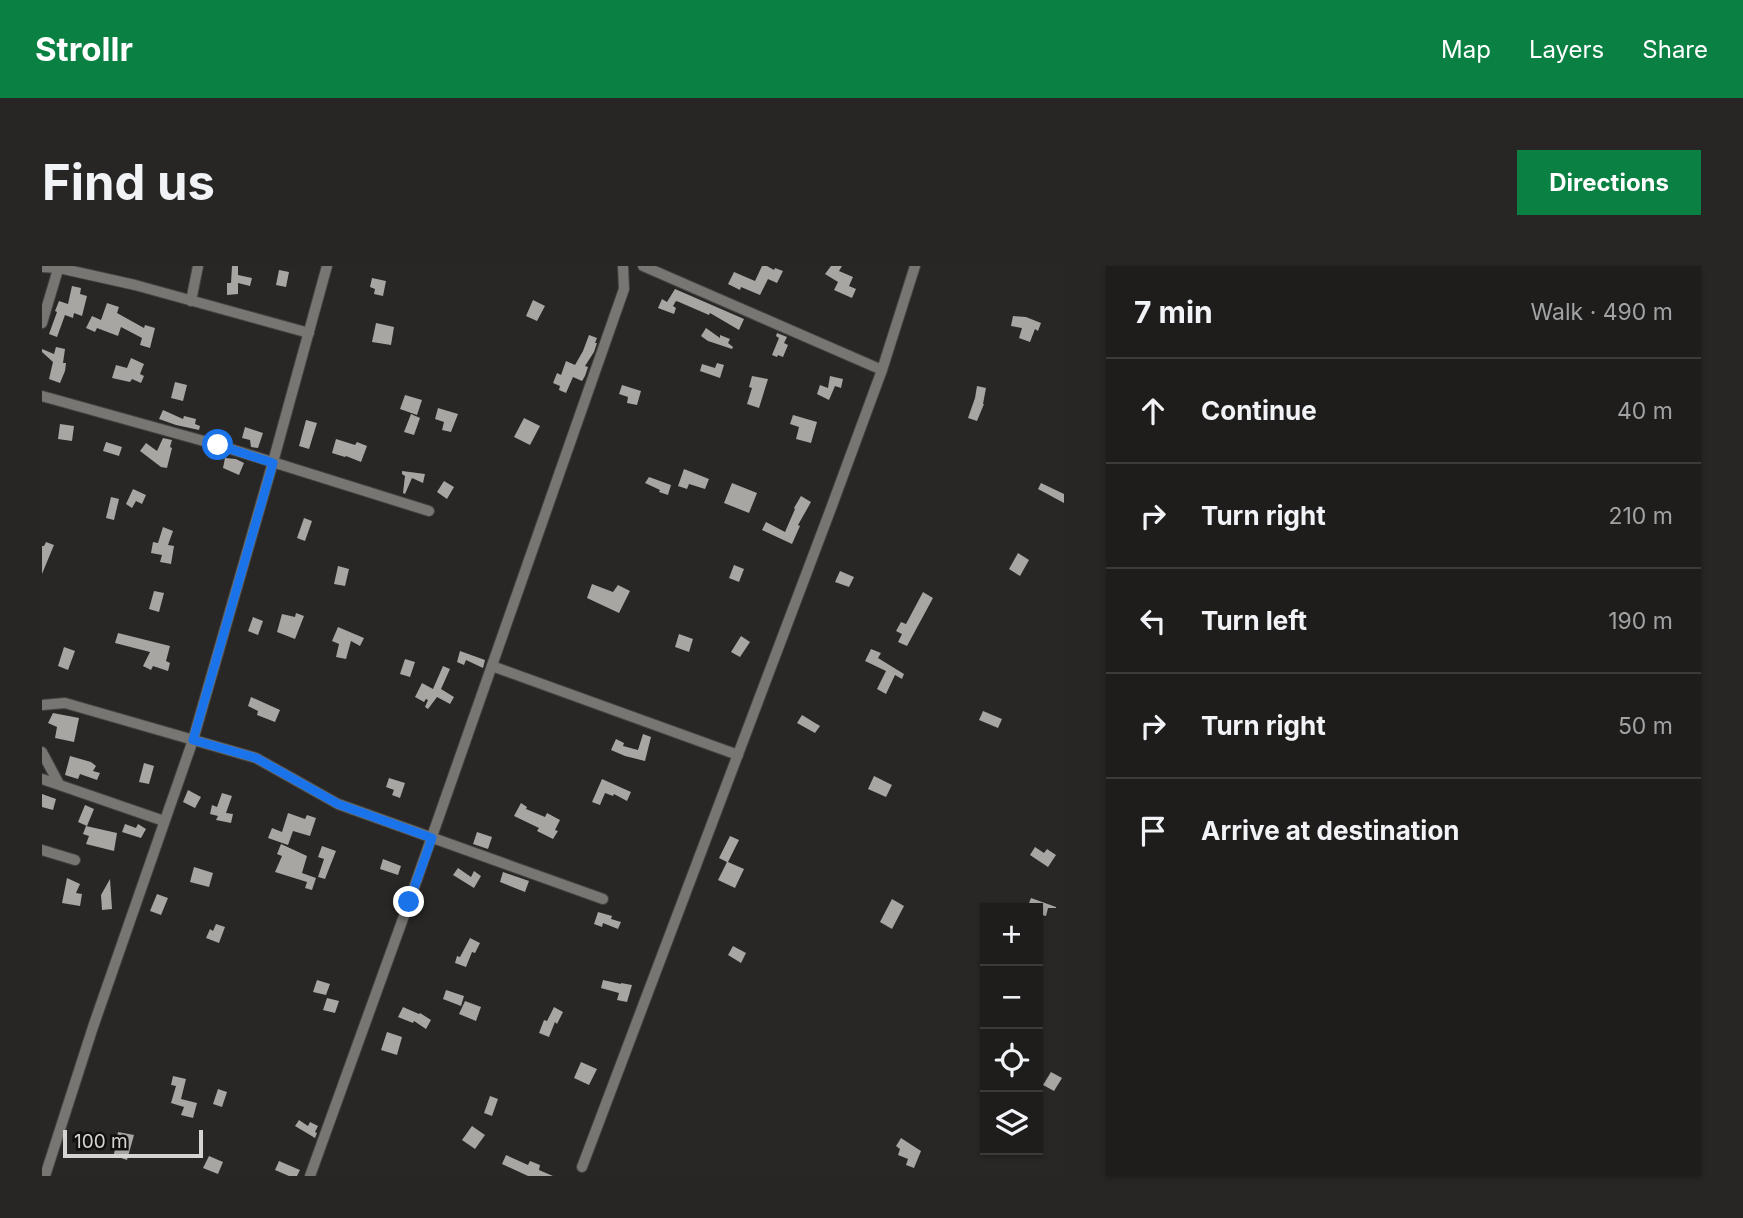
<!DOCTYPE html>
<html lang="en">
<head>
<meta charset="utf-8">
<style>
	body { margin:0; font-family:Inter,sans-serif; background:#272625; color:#f1f3f6 }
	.controls { position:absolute; right:21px; bottom:21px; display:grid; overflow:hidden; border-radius:0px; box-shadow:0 2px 5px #0004 }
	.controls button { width:63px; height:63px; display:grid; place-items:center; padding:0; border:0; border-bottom:2px solid #3c3b3b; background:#1f1d1c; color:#f1f3f6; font:35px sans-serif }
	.scale { position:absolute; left:21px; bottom:18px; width:140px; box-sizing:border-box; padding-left:7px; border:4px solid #d5d4d3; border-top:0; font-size:19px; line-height:24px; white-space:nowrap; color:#d5d4d3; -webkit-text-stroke:5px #11100f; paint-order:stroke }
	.stop { position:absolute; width:21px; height:21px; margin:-16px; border:5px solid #1a73e8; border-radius:50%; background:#fff }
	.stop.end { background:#1a73e8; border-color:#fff; box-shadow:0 2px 7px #0008 }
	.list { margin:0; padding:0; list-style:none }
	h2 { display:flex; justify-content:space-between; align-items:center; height:91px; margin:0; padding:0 28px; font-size:30px }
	h2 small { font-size:23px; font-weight:400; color:#a1a2a3 }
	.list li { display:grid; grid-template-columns:46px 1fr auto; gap:21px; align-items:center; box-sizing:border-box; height:105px; padding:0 28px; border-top:2px solid #3c3b3b }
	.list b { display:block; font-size:26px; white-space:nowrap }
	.list em { font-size:23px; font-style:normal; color:#a1a2a3 }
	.icon { flex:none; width:38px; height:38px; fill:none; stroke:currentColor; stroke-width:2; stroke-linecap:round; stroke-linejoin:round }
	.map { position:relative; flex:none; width:1022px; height:910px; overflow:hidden; border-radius:0px }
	header { display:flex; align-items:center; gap:42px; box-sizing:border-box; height:98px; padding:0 35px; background:#0b8043; color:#fff }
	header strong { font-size:33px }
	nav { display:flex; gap:38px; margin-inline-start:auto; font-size:24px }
	.intro { display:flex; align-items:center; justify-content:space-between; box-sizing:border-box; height:168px; padding:0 42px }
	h1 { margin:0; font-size:49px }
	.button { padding:18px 32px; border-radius:0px; background:#0b8043; color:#fff; font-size:24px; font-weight:700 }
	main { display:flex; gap:42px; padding:0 42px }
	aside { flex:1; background:#1f1d1c; border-radius:0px; box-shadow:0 2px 5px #0004 }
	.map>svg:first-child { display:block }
</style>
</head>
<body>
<header>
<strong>Strollr</strong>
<nav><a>Map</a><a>Layers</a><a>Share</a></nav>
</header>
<div class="intro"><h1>Find us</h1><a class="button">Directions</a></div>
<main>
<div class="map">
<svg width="1022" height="910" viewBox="0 0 1022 910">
	<rect width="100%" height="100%" fill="#292725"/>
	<g fill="#a8a6a3">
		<polygon points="190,0 196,0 196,9 210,12 208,20 196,17 196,28 185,29 185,17 189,17"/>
		<polygon points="720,0 725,0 732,4 733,2 741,5 735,17 726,13 718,29 699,21 698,24 686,18 692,6 713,15"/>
		<polygon points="789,0 800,0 797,5 811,11 807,20 814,23 810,32 792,24 796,16 783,8"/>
		<polygon points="237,4 247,6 244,21 234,19"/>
		<polygon points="330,12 344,15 341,30 332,28 333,23 328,21"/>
		<polygon points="30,20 39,22 38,28 45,30 40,50 32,47 31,52 23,49 15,71 7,68 15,46 13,45 17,35 26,38"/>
		<polygon points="633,23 702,53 697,64 668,47 667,49 637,36 634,35 631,40 634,42 632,48 616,42 620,33 625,36"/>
		<polygon points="491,34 503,40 495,55 484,50"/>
		<polygon points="65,37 77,41 75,47 102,62 103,59 113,62 108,82 98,79 100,72 79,61 76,70 55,62 53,66 44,62 50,50 59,54"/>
		<polygon points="971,50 984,51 999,57 996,65 993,63 988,76 977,72 980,62 969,60"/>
		<polygon points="334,57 352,61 349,79 330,76"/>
		<polygon points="664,62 678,72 678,69 688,73 686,77 691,81 690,83 666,75 659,70"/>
		<polygon points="735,67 745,71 742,77 746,79 741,91 736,89 735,91 730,89 737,72 734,70"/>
		<polygon points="547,69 555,72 553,77 555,77 552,86 543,100 546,101 543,110 540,115 531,111 524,127 517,124 518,120 511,117 515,107 519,109 524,95 533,99 541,85"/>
		<polygon points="14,81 23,83 21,97 24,97 23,105 18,117 7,113 11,96 0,86 0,83 12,88"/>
		<polygon points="89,92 102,98 98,108 102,110 99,117 90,113 88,116 70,112 74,99 85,102"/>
		<polygon points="675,97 682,99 678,112 658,105 660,98 673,102"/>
		<polygon points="710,110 726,113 717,142 705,138 710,122 707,121"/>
		<polygon points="788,110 801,113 799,122 793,120 787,134 775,128 778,119 786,122"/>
		<polygon points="133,116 145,119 141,135 129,132"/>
		<polygon points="580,119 599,125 595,139 585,137 586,131 577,128"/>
		<polygon points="935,120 944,122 941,138 942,138 935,155 926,152 933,132"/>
		<polygon points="363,129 380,134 375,149 358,143"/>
		<polygon points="396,142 416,148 409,166 400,164 402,156 393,153"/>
		<polygon points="121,144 141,153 142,150 154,153 153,158 158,160 157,164 134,159 117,153"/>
		<polygon points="369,148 378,152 372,169 362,166"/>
		<polygon points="751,149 775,156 769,177 754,173 757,161 748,158"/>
		<polygon points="482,152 498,160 488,179 472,171"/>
		<polygon points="264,154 275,157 267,183 257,180"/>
		<polygon points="18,158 32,160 30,175 16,173"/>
		<polygon points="203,161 221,167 216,182 209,181 208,174 200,172"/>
		<polygon points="121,172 130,174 128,181 130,182 125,202 119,201 98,185 104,177 115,185"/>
		<polygon points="294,173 313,179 315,176 325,180 319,196 304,190 303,191 290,187"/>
		<polygon points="64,176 80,181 77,190 61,185"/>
		<polygon points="183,192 194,193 202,197 197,209 181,202"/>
		<polygon points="642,203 667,213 663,223 647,218 645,223 636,220"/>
		<polygon points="360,205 383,208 381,217 370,212 363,228 361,227 363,210 360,208"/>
		<polygon points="607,211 629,219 626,229 617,226 618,224 603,217"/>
		<polygon points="402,215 412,221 405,233 395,226"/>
		<polygon points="690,217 715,227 707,247 682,237"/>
		<polygon points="999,217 1022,228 1022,237 996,223"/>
		<polygon points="91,223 104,229 100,238 94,235 90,242 84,238"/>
		<polygon points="759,230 769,236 756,259 758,260 750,278 720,264 724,256 743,266 753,243 752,242"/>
		<polygon points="69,231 77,233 72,254 64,252"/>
		<polygon points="262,252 270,255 263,275 255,272"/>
		<polygon points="121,261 131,265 126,279 132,280 129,298 118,296 120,289 109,287 111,276 116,277"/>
		<polygon points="4,276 12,279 0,308 0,280 2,280"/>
		<polygon points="976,287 987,294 978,310 967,303"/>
		<polygon points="692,299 702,303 697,316 687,312"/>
		<polygon points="296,300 307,303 303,320 292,318"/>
		<polygon points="798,305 812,311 807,321 793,316"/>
		<polygon points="550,318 571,326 576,319 588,325 577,347 545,332"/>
		<polygon points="112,325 122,327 117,346 107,343"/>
		<polygon points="881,326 891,332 865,380 856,376 860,368 854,365 859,356 864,358"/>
		<polygon points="254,347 262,350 253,373 235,366 240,348 253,351"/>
		<polygon points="211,351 221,355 216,369 206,365"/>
		<polygon points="296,361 322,372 318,380 309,375 304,393 294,391 297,378 290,375"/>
		<polygon points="76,367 128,380 124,395 128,397 126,405 111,400 109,404 101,400 108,386 73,377"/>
		<polygon points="637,368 651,373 647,386 633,381"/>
		<polygon points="699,370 708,376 698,391 689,386"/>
		<polygon points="22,381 33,385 26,404 16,400"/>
		<polygon points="829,383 839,387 836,392 862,408 860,413 853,409 844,428 835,423 844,405 823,395"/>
		<polygon points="418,385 443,394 441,402 424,394 422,399 415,396"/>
		<polygon points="363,393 373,396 368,411 358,408"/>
		<polygon points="401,400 408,403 399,423 412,431 408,438 395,431 386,443 383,441 386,434 384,433 382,436 373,431 380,417 391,423"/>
		<polygon points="209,431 238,444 233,456 215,449 216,445 206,440"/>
		<polygon points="941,445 960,453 956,462 937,454"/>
		<polygon points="11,447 37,452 32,476 13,472 15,461 6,457"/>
		<polygon points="760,449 778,460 773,467 755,457"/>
		<polygon points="601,468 609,471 603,495 583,490 569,484 574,473 582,477 581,480 596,484"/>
		<polygon points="28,490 49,496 54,500 51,505 58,507 55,514 38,508 36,513 23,509"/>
		<polygon points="102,497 112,500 107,518 97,516"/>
		<polygon points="832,510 850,519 844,531 826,523"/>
		<polygon points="347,512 363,517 358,532 350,529 352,524 344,521"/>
		<polygon points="560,513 589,526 585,535 572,528 571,530 563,527 558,539 550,536"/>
		<polygon points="146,524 159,531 153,542 141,536"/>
		<polygon points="180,527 190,530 184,547 191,548 189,557 174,554 176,550 168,548 170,539 175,541"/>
		<polygon points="0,528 14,533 11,544 0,541"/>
		<polygon points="479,537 485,541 484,543 503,551 505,547 518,554 513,564 516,565 511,573 495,565 497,562 472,550"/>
		<polygon points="43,539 52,543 45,560 36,556"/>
		<polygon points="246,547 263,553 265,549 274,552 268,570 251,565 246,579 226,572 230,562 240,566"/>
		<polygon points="83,558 94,562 96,558 104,563 99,572 80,566"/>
		<polygon points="44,560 75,567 72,585 44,578 47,570 41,568"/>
		<polygon points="435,566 450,571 446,583 431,578"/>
		<polygon points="688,570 697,574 686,596 702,603 693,622 676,614 685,596 677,592"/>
		<polygon points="239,578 265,590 260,607 274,612 270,624 263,622 265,616 233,606 240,590 235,588"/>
		<polygon points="280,580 294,585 283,613 276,611 282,593 276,591"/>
		<polygon points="993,581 1002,587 1005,583 1014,589 1006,601 988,589"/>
		<polygon points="341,593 359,600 356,609 338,603"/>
		<polygon points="152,601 171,607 167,621 148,616"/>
		<polygon points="416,602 429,611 432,605 439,610 432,622 411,609"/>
		<polygon points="461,606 487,615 483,626 458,616"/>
		<polygon points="25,612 38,618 34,627 40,628 38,640 20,637"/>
		<polygon points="68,613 70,643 60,644 59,629"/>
		<polygon points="115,628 126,632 119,649 108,645"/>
		<polygon points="989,632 1014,641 1014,642 1006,642 1004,650 996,648 996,642 985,642"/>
		<polygon points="850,633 862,640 850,663 838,656"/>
		<polygon points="556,646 570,650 569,653 579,656 576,663 561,657 560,661 552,658"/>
		<polygon points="174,658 183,661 177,677 164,672 168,663 171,665"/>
		<polygon points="428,672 438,677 433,687 430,686 424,701 413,697 415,690 418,691"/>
		<polygon points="691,680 704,687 699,697 686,689"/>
		<polygon points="275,714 288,718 284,729 271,726"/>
		<polygon points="561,714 579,718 579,717 590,719 585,736 575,734 577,727 559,722"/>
		<polygon points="404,724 422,730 419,740 401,733"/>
		<polygon points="285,732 297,735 293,747 281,744"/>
		<polygon points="423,735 439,741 434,755 417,748"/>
		<polygon points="361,741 377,748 378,747 389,754 384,763 372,755 371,757 356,751"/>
		<polygon points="512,741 521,746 515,758 513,756 507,771 497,767 502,754 505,755"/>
		<polygon points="345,766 360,771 355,789 339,784"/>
		<polygon points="539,796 555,803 547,819 532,812"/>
		<polygon points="1009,806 1020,812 1012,825 1001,819"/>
		<polygon points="131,810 144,813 139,833 155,837 151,852 139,849 142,841 129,837 134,820 129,819"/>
		<polygon points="176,823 185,826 180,841 171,838"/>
		<polygon points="448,830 456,833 450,850 442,847"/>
		<polygon points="257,854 266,860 268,856 276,860 273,866 275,867 273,872 253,860"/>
		<polygon points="430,860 443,869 433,883 420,874"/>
		<polygon points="76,866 92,869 85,894 73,890 72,888"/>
		<polygon points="859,872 879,885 872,902 864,899 866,893 856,889 858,883 854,880"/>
		<polygon points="464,889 486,899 488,895 498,899 497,904 511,910 486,910 460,898"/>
		<polygon points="167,890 181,896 176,908 161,902"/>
		<polygon points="237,895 258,904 255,910 247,910 233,904"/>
	</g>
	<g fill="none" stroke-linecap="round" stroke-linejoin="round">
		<g stroke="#444341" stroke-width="12">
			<g id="minor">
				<polyline points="601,0 840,104"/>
				<polyline points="0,1 17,2 93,19 267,67"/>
				<polyline points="149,35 156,0"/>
				<polyline points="0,57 17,0"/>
				<polyline points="0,130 176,179 387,245"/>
				<polyline points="450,400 696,489"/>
				<polyline points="0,439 23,437 214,492 296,538 561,633"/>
				<polyline points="0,486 17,518"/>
				<polyline points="0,513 122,555"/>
				<polyline points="0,584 33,594"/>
				<polyline points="540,901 788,245 840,104 873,0"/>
				<polyline points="3,910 51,761 151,474 231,196 285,0"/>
				<polyline points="268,910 367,636 582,23 581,0"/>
			</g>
		</g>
		<use href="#minor" stroke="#787673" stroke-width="10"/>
	</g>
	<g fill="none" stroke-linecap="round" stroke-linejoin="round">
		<polyline stroke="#1a73e8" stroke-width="9" points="176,179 231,197 151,474 214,492 296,538 390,572 367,636"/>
	</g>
</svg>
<div class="controls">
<button>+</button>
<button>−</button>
<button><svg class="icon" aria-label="locate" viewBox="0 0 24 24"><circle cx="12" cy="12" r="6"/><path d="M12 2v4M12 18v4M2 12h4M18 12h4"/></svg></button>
<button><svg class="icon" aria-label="layers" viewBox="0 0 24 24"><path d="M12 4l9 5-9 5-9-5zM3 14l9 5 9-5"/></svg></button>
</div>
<div class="scale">100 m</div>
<div class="stop" style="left:176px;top:179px"></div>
<div class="stop end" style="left:367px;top:636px"></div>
</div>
<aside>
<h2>7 min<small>Walk · 490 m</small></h2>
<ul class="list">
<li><svg class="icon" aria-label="ahead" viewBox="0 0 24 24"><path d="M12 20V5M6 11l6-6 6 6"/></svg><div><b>Continue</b></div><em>40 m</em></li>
<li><svg class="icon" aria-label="right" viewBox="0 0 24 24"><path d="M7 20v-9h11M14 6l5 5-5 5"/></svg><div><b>Turn right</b></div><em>210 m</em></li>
<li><svg class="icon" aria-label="left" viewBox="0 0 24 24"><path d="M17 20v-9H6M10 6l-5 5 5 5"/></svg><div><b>Turn left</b></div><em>190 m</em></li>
<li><svg class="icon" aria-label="right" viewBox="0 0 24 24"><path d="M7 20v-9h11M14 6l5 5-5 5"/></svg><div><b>Turn right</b></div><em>50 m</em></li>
<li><svg class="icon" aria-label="arrive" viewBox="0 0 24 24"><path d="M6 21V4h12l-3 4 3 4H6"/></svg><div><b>Arrive at destination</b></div></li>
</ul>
</aside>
</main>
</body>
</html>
